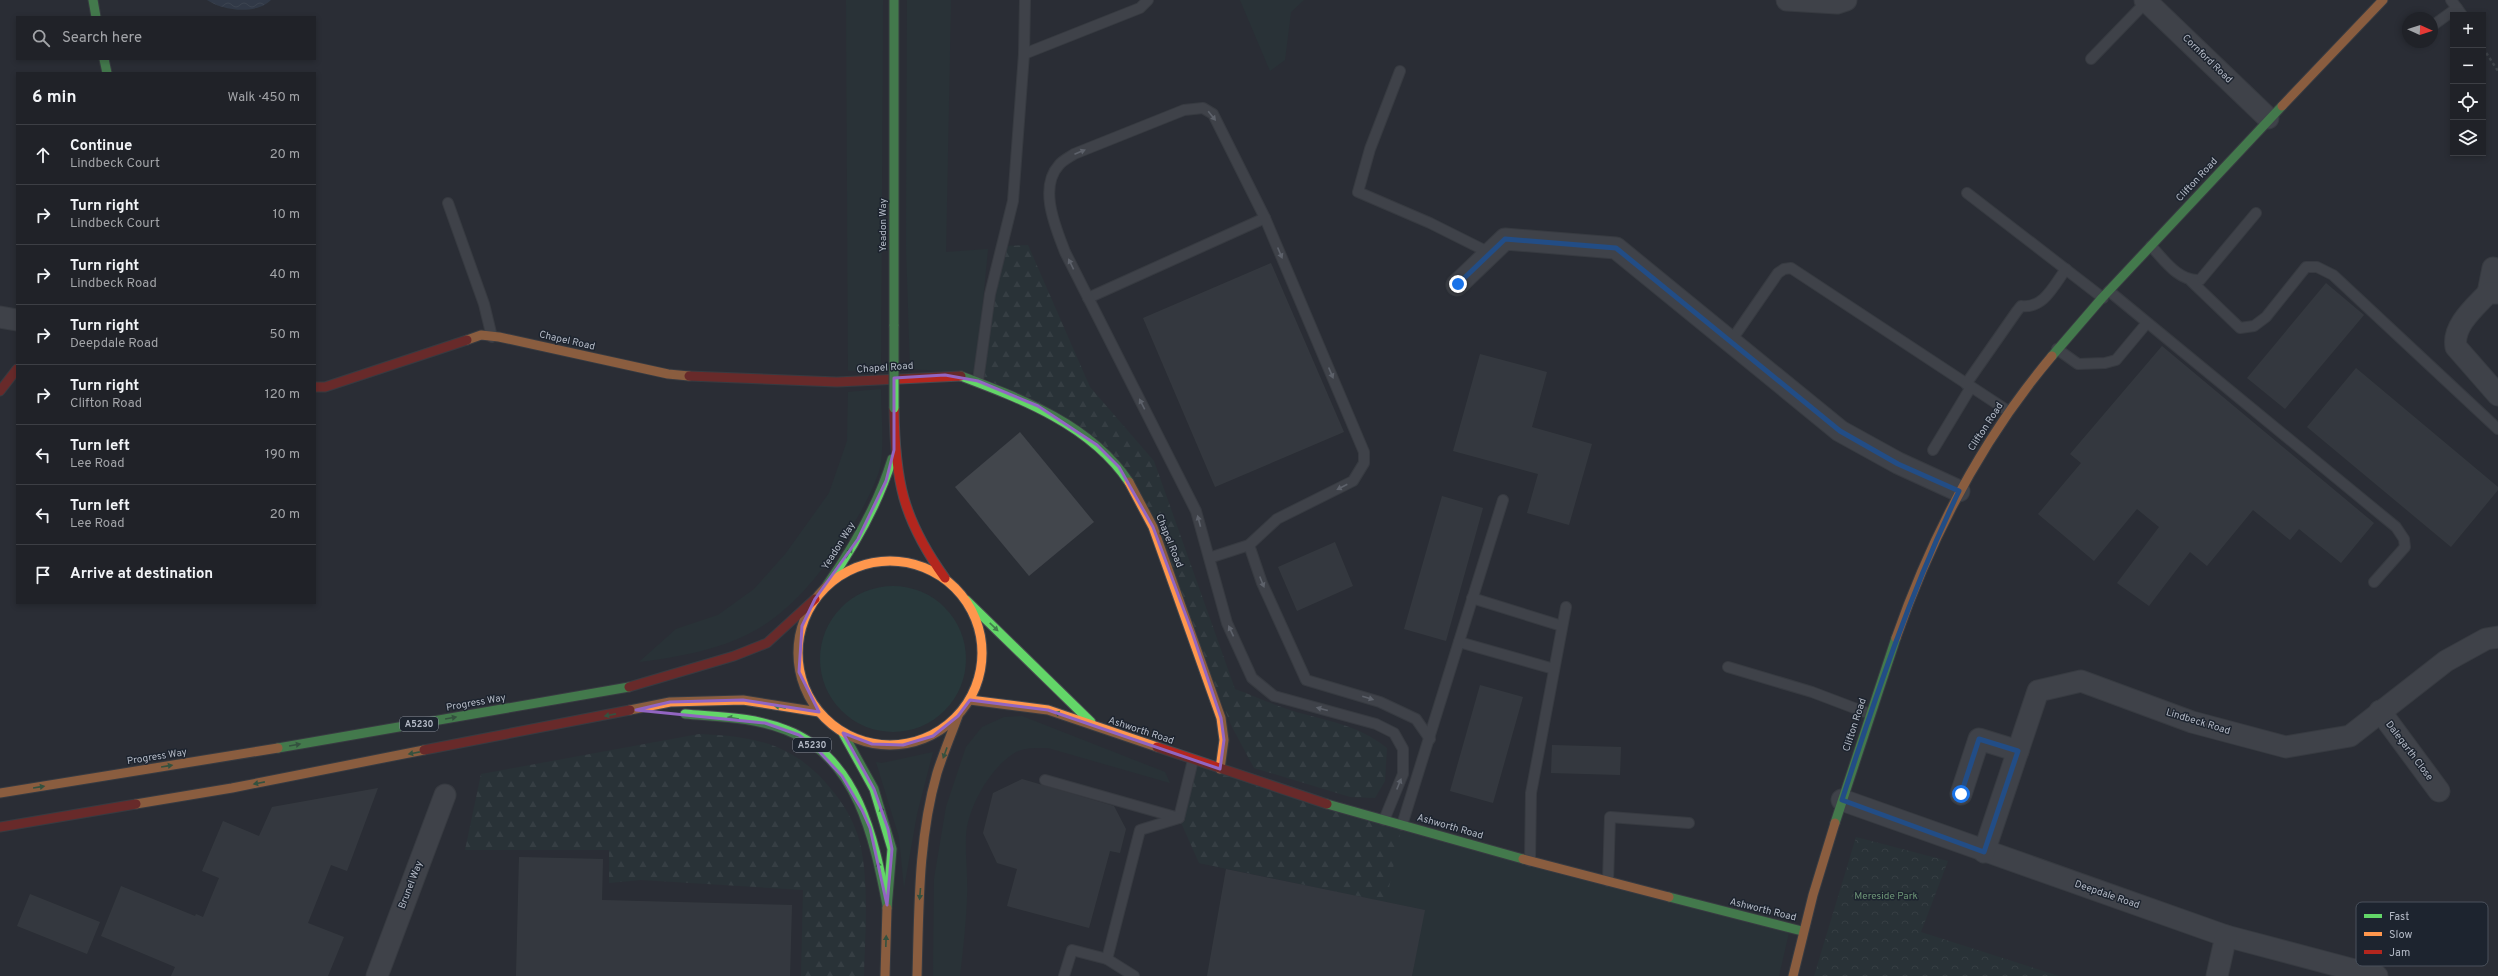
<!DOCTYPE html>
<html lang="en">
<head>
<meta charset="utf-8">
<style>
	body { margin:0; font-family:Overpass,sans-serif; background:#2d2f34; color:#f1f3f6 }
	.controls { position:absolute; right:12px; top:12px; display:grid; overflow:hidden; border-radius:0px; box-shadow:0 2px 6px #0003 }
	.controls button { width:36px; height:36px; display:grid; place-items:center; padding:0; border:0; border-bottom:1px solid #3d3f45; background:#202228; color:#f1f3f6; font:20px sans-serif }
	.compass { position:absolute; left:2402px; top:12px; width:36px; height:36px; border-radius:50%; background:#202228; box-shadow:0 2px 6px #0003; rotate:93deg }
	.stop { position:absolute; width:12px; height:12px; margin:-9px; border:3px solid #1a73e8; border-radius:50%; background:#fff }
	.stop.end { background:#1a73e8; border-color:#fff; box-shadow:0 1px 4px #0008 }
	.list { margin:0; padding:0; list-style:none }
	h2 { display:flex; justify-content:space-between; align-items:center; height:52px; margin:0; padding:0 16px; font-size:17px }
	h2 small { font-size:13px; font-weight:400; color:#a2a4a8 }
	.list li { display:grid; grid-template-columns:26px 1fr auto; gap:12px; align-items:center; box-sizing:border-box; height:60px; padding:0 16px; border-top:1px solid #3d3f45 }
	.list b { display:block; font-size:15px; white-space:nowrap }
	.list p { margin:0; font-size:13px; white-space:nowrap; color:#a2a4a8 }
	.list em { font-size:13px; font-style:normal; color:#a2a4a8 }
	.icon { flex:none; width:22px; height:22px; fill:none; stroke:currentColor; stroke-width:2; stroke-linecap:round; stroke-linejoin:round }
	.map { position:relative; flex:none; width:2498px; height:976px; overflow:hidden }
	.search { position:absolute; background:#202228; box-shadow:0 2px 6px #0003; left:16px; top:16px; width:300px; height:44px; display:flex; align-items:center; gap:10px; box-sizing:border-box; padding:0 14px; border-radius:0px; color:#a2a4a8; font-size:15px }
	.panel { position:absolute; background:#202228; box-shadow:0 2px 6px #0003; left:16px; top:72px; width:300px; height:532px; border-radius:0px }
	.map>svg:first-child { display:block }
</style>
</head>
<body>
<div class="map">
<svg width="2498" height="976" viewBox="0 0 2498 976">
	<defs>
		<pattern id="forest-firs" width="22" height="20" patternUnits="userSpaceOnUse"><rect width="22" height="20" fill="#28383b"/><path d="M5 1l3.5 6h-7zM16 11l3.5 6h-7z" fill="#455356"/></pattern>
		<pattern id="park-crowns" width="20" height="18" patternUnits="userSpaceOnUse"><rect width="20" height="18" fill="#28383b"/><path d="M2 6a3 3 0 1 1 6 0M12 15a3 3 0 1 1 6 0" fill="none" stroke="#455356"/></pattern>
		<pattern id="water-waves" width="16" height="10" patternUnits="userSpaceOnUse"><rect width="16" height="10" fill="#3a485d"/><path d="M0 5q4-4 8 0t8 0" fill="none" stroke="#546073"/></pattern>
	</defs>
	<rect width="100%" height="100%" fill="#2a2e35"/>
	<g fill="#28383b">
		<polygon points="846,0 883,0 881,370 848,371"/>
		<polygon points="907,0 951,0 946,252 988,249 976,373 910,369 906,246"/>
		<polygon points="1240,0 1304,0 1291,12 1285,60 1270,71"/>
		<path d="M 881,389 C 881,413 884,438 881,462 C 879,481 856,521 845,538 C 783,627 746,648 639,662 L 676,629 L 718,615 L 754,589 L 786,553 L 829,493 L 847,441 L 848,392 Z"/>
		<circle cx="893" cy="659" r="73"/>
		<path d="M 1022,716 L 1165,772 L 1170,783 L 1048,748 C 1038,748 1025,747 1016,752 C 991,766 967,808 966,836 C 965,856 968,877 967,897 C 966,923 963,950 960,976 L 933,976 L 934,879 L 946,807 L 966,747 L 982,727 L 1004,717 Z"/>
		<polygon points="933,752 917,814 904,888 899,837 876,762 882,763"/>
		<polygon points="1192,764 1790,928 1779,976 1412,976 1424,910 1199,863"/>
	</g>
	<g fill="url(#forest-firs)">
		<path d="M 1028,245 L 1090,387 L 1154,461 L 1235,689 C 1254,696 1272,704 1290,710 C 1328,722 1355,723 1387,748 L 1385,781 L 1375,798 L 1350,797 L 1254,768 L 1232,727 L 1121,463 L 979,374 L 1002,246 Z"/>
		<path d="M 699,734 C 754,736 795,744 831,789 C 843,803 852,818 858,836 C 870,875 865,935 864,976 L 801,976 L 803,890 L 641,880 L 609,883 L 609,850 L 465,850 L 481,774 Z"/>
		<polygon points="1192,764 1402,825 1386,902 1199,863 1179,818"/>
	</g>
	<polygon fill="url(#park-crowns)" points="1856,837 1948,861 1921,932 2059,976 1814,976"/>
	<path fill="url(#water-waves)" d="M 207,0 L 271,0 C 256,15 223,11 207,0 Z"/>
	<g fill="#42464c">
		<polygon points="1271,263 1344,432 1215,487 1143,318"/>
		<polygon points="2326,283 2364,315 2285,409 2247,378"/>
		<polygon points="2162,346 2374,523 2341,563 2299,529 2290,540 2253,510 2207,566 2190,552 2149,606 2117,583 2159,527 2137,509 2094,561 2038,514 2081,463 2070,454"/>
		<polygon points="1480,354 1547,372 1532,427 1592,444 1569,525 1527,513 1538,474 1453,451"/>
		<polygon points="2356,368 2498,487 2498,490 2451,547 2307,427"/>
		<polygon points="1020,432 1094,522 1029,576 955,487"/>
		<polygon points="1442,496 1483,508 1446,641 1404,629"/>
		<polygon points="1335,542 1353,586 1297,611 1278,567"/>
		<polygon points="1480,685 1523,697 1493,803 1450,791"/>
		<polygon points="1552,745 1621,747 1620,775 1551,773"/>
		<polygon points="1022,779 1114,806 1126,829 1120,853 1110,851 1089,928 1007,906 1017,869 997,863 983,833 993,793"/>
		<polygon points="378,788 347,871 331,865 308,923 344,937 328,976 171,976 175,967 101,936 121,886 195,916 196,914 203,917 219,878 202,871 223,821 259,836 272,807"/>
		<polygon points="519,857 603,859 602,900 792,905 790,976 516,976"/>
		<polygon points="1226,869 1425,910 1412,976 1207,976"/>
		<polygon points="30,894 100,922 87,954 17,926"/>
	</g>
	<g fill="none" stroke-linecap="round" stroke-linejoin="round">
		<g stroke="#484a50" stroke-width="12">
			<g id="lane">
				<polyline points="2451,0 2462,15"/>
				<polyline points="2432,26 2457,8"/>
				<polyline points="1024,54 1140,8 1148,0"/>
				<polyline points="2091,59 2147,1"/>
				<polyline points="1400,71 1370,149 1358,192 1430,223 1490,253"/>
				<polyline points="1967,193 2103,298"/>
				<polyline points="448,203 484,304 492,337"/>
				<path d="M 2151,246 C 2164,260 2179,282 2200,280 L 2256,213"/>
				<polyline points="2191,281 2240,328 2254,326 2266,317 2306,267 2317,267 2333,275 2498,429"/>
				<polyline points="2109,291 2396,527 2404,539 2405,547 2374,582"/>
				<polyline points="1088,298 1265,218"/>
				<polyline points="1731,341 1778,273 1784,269 1791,268 2008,411"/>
				<polyline points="2057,349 2078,364 2105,363 2116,360 2146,324"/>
				<polyline points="978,381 990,294 1013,201 1024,54 1025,0"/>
				<path d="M 1966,384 L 2017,311 L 2021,306 C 2044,309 2054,285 2066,269"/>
				<polyline points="1933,450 1971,387"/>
				<polyline points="1249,545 1262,583 1306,680 1380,702 1416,719 1430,739"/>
				<path d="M 1209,558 L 1249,545 L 1277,519 L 1353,481 L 1364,463 L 1364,452 L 1265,218 L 1213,114 L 1203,108 L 1184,110 L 1074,154 C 1070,157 1063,160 1059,165 C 1038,188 1056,228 1065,252 L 1196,511 L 1227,623 L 1252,678 L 1274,696 L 1376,724 L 1394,733 L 1403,749 L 1403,774 L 1384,820"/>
				<polyline points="1472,598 1562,626"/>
				<polyline points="1459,642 1554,669"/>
				<polyline points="1728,667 1812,692 1870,714"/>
				<polyline points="1045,780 1179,818 1193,760"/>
				<polyline points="1402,825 1503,500"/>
				<polyline points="1530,861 1531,793 1566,607"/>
				<polyline points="1608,881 1610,817 1689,823"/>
				<polyline points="1064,976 1072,950 1107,959"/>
				<polyline points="1134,976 1107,959 1140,830 1179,818"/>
			</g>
		</g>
		<g stroke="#484a50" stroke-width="23">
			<g id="street">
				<polyline points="1787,0 1837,3 1846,0"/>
				<polyline points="2145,0 2268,118"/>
				<polyline points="1457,285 1505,239 1616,248 1840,431 1898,463 1959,491"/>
				<polyline points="2488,293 2493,268"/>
				<path d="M 2498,293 L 2488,293 C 2475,307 2452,326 2456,347 L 2498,395"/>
				<polyline points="0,317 17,320"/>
				<polyline points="2380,711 2439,791"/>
				<polyline points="1961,794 1979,739 2018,751"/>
				<polyline points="1842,800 2226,936 2377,976"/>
				<polyline points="1984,852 2038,691 2081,681 2192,722 2286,747 2350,736 2446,661 2486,639 2498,637"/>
				<polyline points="377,976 445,795"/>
				<polyline points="2217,976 2226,936"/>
			</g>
		</g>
		<g stroke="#484a50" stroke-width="11">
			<g id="fast">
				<polyline points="93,0 96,17"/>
				<polyline points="894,0 894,326"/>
				<polyline points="104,59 107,73"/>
				<polyline points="2052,356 2102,298 2282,106"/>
				<path d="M 961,376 C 1022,399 1091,425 1129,482"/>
				<path d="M 827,585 C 855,545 878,505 892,459"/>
				<polyline points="966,600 1091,722"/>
				<path d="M 685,714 C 719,717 754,717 786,730 C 858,757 874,839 887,905"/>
				<polyline points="843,733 874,789 892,849 887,908"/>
				<polyline points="278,748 629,687"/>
				<polyline points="1327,804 1523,859"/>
				<polyline points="1835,823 1896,638"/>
				<polyline points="1669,897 1802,931"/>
			</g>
		</g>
		<g stroke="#484a50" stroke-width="11">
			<g id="slow">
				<polyline points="2282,106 2383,0"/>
				<polyline points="467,340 481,335 499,337 668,374 689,376"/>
				<polyline points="1129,482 1153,527 1221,718 1224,740 1220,769"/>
				<circle cx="890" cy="653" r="92"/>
				<path d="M 1896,638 C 1932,535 1981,440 2052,356"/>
				<polyline points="970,700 1048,710 1157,747"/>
				<polyline points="630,710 670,702 743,700 819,712"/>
				<polyline points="0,793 278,748"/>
				<polyline points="136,804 232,788 424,750"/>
				<polyline points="1523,859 1669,897"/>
				<polyline points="885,976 887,908"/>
				<path d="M 917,976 C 919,908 918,839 937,773 C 943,754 951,735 958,716"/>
				<polyline points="1793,976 1813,895 1835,823"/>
			</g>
		</g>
		<g stroke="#484a50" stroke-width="11">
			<g id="jam">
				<polyline points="689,376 837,382 961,376"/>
				<polyline points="315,387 325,387 467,340"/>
				<polyline points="0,391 17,369"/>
				<path d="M 894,408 C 895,480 902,518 945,578"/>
				<polyline points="629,687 734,656 767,643 815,599"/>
				<polyline points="1157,747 1327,804"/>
				<polyline points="424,750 630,710"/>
				<polyline points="0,827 136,804"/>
			</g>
		</g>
		<polyline stroke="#575c60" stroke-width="2.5" stroke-dasharray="3 3" stroke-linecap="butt" points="2483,48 2498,71"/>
		<use href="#lane" stroke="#595c63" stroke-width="10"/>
		<use href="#street" stroke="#595c63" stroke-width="21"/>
		<use href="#fast" stroke="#63d668" stroke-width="9"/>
		<use href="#slow" stroke="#ff974d" stroke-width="9"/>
		<use href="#jam" stroke="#b3261e" stroke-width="9"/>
		<g stroke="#484a50" stroke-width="11" stroke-linecap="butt">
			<polyline id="fast-bridge" points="894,326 894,408"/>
		</g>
		<use href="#fast-bridge" stroke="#63d668" stroke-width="9"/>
	</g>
	<defs><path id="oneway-solid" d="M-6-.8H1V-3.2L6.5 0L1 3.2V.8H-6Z"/></defs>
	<g fill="#9da2ad">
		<use href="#oneway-solid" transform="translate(1212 116) rotate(51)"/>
		<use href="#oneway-solid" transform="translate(1080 152) rotate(-23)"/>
		<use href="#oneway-solid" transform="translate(1280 253) rotate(67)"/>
		<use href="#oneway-solid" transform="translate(1071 264) rotate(-116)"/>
		<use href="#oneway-solid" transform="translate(1331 373) rotate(67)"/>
		<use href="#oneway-solid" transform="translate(1142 404) rotate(-117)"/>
		<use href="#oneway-solid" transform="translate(1342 487) rotate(153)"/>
		<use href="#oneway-solid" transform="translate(1199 521) rotate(-105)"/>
		<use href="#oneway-solid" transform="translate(1262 582) rotate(68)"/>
		<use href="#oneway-solid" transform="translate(1231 631) rotate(-115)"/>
		<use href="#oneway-solid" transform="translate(1368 698) rotate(17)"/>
		<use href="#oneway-solid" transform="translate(1322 709) rotate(-165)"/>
		<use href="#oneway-solid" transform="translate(1399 784) rotate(-68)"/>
	</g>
	<g fill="#407d4c">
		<use href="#oneway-solid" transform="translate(849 553) rotate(-58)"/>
		<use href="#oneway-solid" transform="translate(994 627) rotate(44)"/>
		<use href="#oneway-solid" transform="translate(780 707) rotate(-169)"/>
		<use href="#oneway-solid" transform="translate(1060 714) rotate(-161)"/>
		<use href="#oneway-solid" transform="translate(610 715) rotate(169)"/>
		<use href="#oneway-solid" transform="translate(451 718) rotate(-10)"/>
		<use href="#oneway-solid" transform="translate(733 718) rotate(-171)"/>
		<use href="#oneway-solid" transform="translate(295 745) rotate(-10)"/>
		<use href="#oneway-solid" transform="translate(414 753) rotate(169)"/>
		<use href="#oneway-solid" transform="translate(945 753) rotate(110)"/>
		<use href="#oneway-solid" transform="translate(167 766) rotate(-9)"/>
		<use href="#oneway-solid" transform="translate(259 783) rotate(169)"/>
		<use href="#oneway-solid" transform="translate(39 787) rotate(-9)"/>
		<use href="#oneway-solid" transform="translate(882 812) rotate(-108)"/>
		<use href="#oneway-solid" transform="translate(879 867) rotate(-103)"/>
		<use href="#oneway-solid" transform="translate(920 894) rotate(95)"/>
		<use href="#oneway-solid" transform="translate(886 941) rotate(-88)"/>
	</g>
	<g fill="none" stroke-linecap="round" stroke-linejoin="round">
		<path stroke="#1a73e8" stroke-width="5" d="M 1458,284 L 1505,239 L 1616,248 L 1840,431 L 1898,464 L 1959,491 C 1911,591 1876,695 1842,800 L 1984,852 L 2018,751 L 1979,739 L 1961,794"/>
	</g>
	<path d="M0 0H2498V976H0ZM 945,375 L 978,381 L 1038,406 L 1097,445 L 1119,467 L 1153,527 L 1192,632 L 1221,718 L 1224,740 L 1220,769 L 1048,710 L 970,700 L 958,716 L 933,736 L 903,745 L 872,744 L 843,733 L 874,789 L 888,829 L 892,849 L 887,905 L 870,828 L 862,810 L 842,776 L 817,749 L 799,735 L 765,723 L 636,710 L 670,702 L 743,700 L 819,712 L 799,672 L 802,626 L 815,599 L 858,539 L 886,481 L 894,450 L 894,378 Z" fill="#2a2e35" fill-opacity=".55" fill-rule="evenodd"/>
	<path fill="none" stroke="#9265c2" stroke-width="3" stroke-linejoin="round" d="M 945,375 L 978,381 L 1038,406 L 1097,445 L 1119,467 L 1153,527 L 1192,632 L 1221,718 L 1224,740 L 1220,769 L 1048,710 L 970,700 L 958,716 L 933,736 L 903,745 L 872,744 L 843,733 L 874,789 L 888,829 L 892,849 L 887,905 L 870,828 L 862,810 L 842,776 L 817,749 L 799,735 L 765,723 L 636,710 L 670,702 L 743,700 L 819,712 L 799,672 L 802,626 L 815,599 L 858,539 L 886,481 L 894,450 L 894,378 Z"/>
	<g text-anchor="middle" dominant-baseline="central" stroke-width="3" stroke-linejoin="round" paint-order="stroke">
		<g fill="#1d242f" stroke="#878d99" stroke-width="1">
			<rect x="400" y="717" width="38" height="14" rx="3"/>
			<rect x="793" y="738" width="38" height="14" rx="3"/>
		</g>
		<g font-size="9" font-weight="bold" fill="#b4bac6">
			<text x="419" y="724">A5230</text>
			<text x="812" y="745">A5230</text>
		</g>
		<g font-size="10" fill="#b4bac6" stroke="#1d242f">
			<text transform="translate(2207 59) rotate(44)">Cornford Road</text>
			<text transform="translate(2197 180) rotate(-47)">Clifton Road</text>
			<text transform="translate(883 225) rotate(-90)">Yeadon Way</text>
			<text transform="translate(567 341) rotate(13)">Chapel Road</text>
			<text transform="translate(885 368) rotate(-4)">Chapel Road</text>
			<text transform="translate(1986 427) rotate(-57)">Clifton Road</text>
			<text transform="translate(1169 541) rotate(68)">Chapel Road</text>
			<text transform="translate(839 546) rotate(-58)">Yeadon Way</text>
			<text transform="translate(476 703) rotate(-10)">Progress Way</text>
			<text transform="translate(2198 722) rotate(17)">Lindbeck Road</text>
			<text transform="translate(1855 725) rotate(-72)">Clifton Road</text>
			<text transform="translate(1141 731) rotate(18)">Ashworth Road</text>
			<text transform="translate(2409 751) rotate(53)">Dalegarth Close</text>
			<text transform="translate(157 757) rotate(-9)">Progress Way</text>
			<text transform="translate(1450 827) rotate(16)">Ashworth Road</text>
			<text transform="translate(411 885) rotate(-69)">Brunel Way</text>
			<text transform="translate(2107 895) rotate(19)">Deepdale Road</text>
			<text transform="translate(1763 910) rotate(14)">Ashworth Road</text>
		</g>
		<g font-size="10" fill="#6d9576" stroke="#1d242f">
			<text x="1886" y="896">Mereside Park</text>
		</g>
	</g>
	<rect x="2356" y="902" width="132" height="64" rx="6" fill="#1d242f" stroke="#4a515c" stroke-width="1"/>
	<rect x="2364" y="914" width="18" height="4" fill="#63d668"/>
	<rect x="2364" y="932" width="18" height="4" fill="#ff974d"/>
	<rect x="2364" y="950" width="18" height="4" fill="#b3261e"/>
	<g font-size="11" fill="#b4bac6">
		<text x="2389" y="920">Fast</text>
		<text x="2389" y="938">Slow</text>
		<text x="2389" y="956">Jam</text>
	</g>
</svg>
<div class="controls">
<button>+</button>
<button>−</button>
<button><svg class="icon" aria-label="locate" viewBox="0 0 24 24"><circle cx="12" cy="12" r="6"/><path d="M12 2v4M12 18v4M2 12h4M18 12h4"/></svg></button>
<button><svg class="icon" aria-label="layers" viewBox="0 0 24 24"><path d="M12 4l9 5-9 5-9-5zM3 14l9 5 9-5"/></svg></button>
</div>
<svg class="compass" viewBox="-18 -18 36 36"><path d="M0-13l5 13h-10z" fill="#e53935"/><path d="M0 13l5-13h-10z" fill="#a2a4a8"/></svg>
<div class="stop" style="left:1961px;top:794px"></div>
<div class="stop end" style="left:1458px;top:284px"></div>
<div class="search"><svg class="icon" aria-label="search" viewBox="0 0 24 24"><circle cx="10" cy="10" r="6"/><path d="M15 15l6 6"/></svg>Search here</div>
<section class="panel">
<h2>6 min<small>Walk · 450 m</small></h2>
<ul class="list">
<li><svg class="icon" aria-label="ahead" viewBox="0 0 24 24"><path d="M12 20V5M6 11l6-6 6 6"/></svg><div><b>Continue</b><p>Lindbeck Court</p></div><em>20 m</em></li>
<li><svg class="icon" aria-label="right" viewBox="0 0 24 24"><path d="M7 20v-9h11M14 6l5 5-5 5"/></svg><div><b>Turn right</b><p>Lindbeck Court</p></div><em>10 m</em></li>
<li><svg class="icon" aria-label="right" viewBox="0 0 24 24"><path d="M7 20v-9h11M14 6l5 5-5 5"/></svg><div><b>Turn right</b><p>Lindbeck Road</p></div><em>40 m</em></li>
<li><svg class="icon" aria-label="right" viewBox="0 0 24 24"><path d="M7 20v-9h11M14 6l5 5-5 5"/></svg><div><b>Turn right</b><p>Deepdale Road</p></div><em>50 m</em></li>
<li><svg class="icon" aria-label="right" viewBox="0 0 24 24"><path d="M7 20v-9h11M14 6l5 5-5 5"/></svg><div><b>Turn right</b><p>Clifton Road</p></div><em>120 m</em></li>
<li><svg class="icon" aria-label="left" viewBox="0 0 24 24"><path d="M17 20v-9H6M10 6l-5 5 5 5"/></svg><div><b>Turn left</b><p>Lee Road</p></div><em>190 m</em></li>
<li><svg class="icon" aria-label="left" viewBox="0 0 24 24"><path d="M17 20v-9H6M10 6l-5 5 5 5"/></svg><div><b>Turn left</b><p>Lee Road</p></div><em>20 m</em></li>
<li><svg class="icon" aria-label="arrive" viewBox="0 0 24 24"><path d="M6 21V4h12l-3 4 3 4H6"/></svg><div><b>Arrive at destination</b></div></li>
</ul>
</section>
</div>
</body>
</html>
